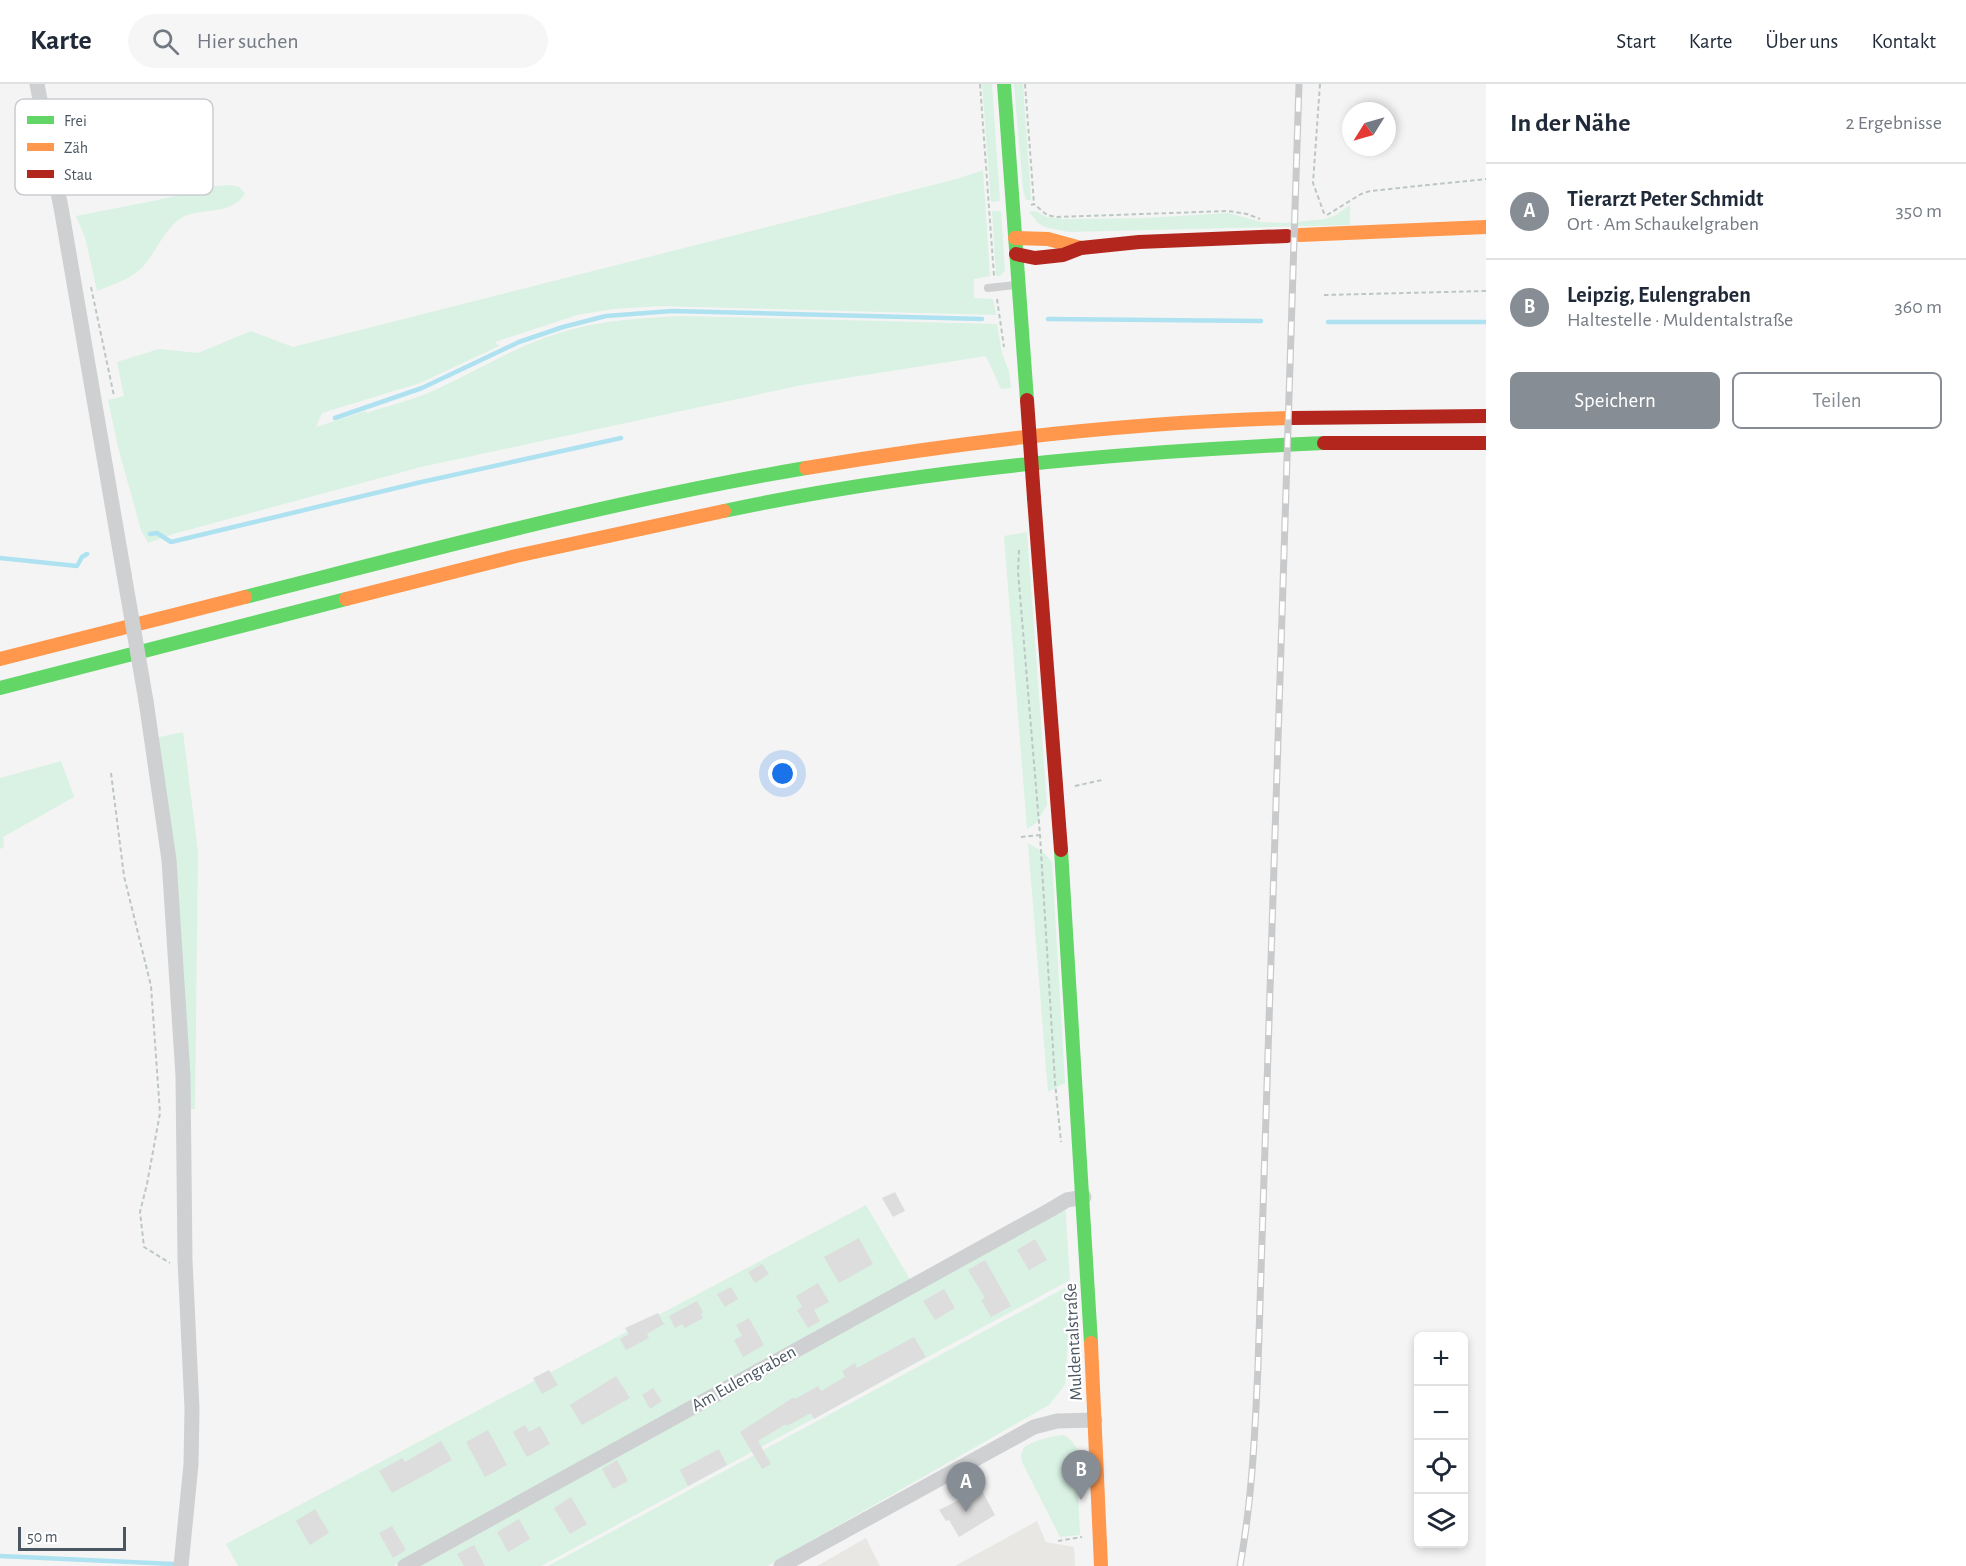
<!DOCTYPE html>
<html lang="de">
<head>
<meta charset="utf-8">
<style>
	body { margin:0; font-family:"Alegreya Sans",sans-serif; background:#f6f6f7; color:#1f2937 }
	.controls { position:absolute; right:18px; bottom:18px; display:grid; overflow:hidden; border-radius:9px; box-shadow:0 3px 9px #0003 }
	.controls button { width:54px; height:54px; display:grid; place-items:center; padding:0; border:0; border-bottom:2px solid #e0e1e3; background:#fff; color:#1f2937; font:30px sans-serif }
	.compass { position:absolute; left:1342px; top:18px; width:54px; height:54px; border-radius:50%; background:#fff; box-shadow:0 3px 9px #0003; rotate:233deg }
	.scale { position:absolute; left:18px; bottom:15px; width:108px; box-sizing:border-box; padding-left:6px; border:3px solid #4a5661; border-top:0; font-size:16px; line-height:21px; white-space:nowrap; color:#4a5661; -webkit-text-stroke:4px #fff; paint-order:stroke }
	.you { position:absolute; left:783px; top:690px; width:21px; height:21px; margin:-15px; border:4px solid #fff; border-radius:50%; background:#1a73e8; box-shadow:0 0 0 9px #1a73e833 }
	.badge { display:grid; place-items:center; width:39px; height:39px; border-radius:50%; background:#868d94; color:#fff; font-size:20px; font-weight:700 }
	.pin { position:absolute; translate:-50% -50px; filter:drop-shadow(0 2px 3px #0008) }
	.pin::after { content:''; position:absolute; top:32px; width:21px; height:18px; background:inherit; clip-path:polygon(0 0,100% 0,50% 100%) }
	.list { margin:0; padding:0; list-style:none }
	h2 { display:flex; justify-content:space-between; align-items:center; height:78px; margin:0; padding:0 24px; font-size:26px }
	h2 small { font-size:20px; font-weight:400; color:#747a83 }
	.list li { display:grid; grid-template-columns:39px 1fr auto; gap:18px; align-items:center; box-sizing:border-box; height:96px; padding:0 24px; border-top:2px solid #e0e1e3 }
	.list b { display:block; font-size:22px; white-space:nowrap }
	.list p { margin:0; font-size:20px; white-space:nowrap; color:#747a83 }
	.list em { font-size:20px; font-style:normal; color:#747a83 }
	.actions { display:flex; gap:12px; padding:18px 24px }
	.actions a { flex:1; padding:14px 0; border:2px solid #868d94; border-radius:9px; text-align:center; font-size:21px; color:#868d94 }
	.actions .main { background:#868d94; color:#fff }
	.icon { flex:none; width:33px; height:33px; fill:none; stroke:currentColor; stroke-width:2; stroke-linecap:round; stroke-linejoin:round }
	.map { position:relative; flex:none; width:1486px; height:1482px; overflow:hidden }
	header { display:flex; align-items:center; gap:36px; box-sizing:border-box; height:84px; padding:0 30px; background:#fff; border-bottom:2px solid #e0e1e3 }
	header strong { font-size:28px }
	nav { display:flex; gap:33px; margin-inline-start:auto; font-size:21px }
	.search { width:420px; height:54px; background:#f6f6f7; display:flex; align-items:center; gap:15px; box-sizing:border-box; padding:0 21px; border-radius:33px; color:#747a83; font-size:22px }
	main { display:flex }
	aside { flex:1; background:#fff }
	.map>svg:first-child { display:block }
</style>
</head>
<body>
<header>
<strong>Karte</strong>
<div class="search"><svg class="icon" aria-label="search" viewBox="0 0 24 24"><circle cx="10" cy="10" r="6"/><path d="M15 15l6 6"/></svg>Hier suchen</div>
<nav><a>Start</a><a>Karte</a><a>Über uns</a><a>Kontakt</a></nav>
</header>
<main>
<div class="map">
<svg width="1486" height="1482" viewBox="0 0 1486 1482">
	<rect width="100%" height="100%" fill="#f4f4f4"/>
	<g fill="#e8e7e3">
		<polygon points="1037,1437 1046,1458 1074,1463 1075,1482 955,1482"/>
		<polygon points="866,1454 880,1482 817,1482"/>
	</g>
	<g fill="#d9f2e3">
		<polygon points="982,0 992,0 1000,117 991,118"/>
		<polygon points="1014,0 1023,0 1031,116 1026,116 1023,105"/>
		<path d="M 983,86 L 990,192 L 974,195 L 974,214 L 993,215 L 996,231 L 661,222 L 613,225 L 577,231 L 495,258 L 499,262 L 420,299 L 322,329 L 316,343 L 366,327 L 367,329 C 387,322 409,317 428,309 C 474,289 518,260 566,247 C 603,236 642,234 680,232 L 997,240 L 1002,269 L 1009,287 L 1011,304 L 1001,305 L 986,272 L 802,301 L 421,383 L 173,450 L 148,459 L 141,446 L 118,363 L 108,316 L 124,312 L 117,278 L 159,265 L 198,269 L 251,247 L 293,263 L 957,95 Z"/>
		<path d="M 231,101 L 239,103 L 245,109 C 233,132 203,123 183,133 C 166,142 157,166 145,180 C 133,195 114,200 97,207 L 85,153 L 76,132 L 153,117 L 216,102 Z"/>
		<polygon points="1350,121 1350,141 1068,148 1045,143 1038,139 1029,128 1035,127 1047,133 1063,135 1146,134 1228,129 1261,138 1285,139 1325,135 1336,131"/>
		<polygon points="992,127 1001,127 1005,186 1000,192 996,192"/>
		<polygon points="1027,448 1047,721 1036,739 1027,745 1004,452"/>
		<polygon points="183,648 198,768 195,1025 187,1025 155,654"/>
		<polygon points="61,677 74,713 3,753 4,763 0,765 0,694"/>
		<polygon points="1028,759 1043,768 1052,778 1065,999 1048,1008"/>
		<polygon points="866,1121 911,1197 394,1482 238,1482 226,1460"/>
		<polygon points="1065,1121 1070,1196 541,1482 417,1482"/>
		<polygon points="1072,1200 1065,1301 1049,1321 767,1482 548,1482"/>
		<path d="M 1064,1351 C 1076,1359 1083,1370 1077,1384 L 1080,1451 L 1060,1453 L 1022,1378 L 1021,1372 L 1024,1363 C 1037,1356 1050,1352 1064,1351 Z"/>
	</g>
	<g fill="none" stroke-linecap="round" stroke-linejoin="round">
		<g stroke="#aee2f0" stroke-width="4.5">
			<polyline points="1048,235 1261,237"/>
			<polyline points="1328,238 1486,238"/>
			<polyline points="335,334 422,304 519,258 563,243 606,232 672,227 982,235"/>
			<polyline points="150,450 157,449 171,458 417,399 621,354"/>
			<polyline points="0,474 77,482 82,473 87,470"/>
			<polyline points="0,1472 173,1480"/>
		</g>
	</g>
	<g fill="#ddddde">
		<polygon points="895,1108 905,1127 893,1133 882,1114"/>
		<polygon points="859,1154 873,1180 839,1199 824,1173"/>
		<polygon points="1035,1155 1047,1176 1029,1186 1017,1166"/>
		<polygon points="985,1176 1011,1222 991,1233 981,1216 985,1214 968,1186"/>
		<polygon points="762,1180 769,1190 755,1199 748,1188"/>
		<polygon points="818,1199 829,1218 814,1226 820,1237 808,1244 797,1226 802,1223 796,1212"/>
		<polygon points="731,1203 738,1215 725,1223 717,1210"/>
		<polygon points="944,1205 955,1224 935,1236 923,1217"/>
		<polygon points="697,1217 703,1228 701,1230 703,1234 685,1244 682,1240 675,1244 669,1232"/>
		<polygon points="658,1229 664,1240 647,1250 649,1254 626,1266 620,1255 629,1250 625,1244"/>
		<polygon points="749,1234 764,1261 743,1273 734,1256 742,1252 736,1241"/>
		<polygon points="914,1253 926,1273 814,1335 811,1329 787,1342 786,1340 758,1357 771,1380 762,1385 740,1348 794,1313 795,1315 818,1302 821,1307 845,1293 842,1287 855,1279 857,1284"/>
		<polygon points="549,1286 558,1301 542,1310 533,1294"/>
		<polygon points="616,1292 630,1314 582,1341 570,1321"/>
		<polygon points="653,1304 662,1317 650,1325 642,1311"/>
		<polygon points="525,1341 529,1348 540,1342 550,1360 527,1373 513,1348"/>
		<polygon points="488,1346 507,1381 485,1393 466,1358"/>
		<polygon points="441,1357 452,1376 392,1409 379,1387 402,1374 405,1378"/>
		<polygon points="719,1365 727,1381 688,1402 680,1386"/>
		<polygon points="617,1376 628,1397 613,1405 602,1385"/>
		<polygon points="981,1405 995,1431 959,1453 949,1436 946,1437 939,1426"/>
		<polygon points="571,1413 587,1440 570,1450 554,1424"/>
		<polygon points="315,1425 329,1449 310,1461 296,1437"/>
		<polygon points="519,1435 530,1455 508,1468 497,1448"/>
		<polygon points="392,1442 406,1466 393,1474 379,1449"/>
		<polygon points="474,1461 485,1482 464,1482 457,1470"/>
	</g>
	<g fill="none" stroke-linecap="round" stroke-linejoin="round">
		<g stroke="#bcc7c4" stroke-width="2" stroke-dasharray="4.5 3" stroke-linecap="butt">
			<polyline points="980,0 994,192"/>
			<polyline points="1025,0 1034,120"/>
			<polyline points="1320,0 1313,99 1325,132"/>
			<polyline points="1031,121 1034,120 1047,131 1056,133 1228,127 1247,130 1260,135"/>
			<polyline points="1327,131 1361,110 1370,107 1486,95"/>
			<polyline points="91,203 114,312"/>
			<polyline points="1324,211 1486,207"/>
			<polyline points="997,215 1004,263"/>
			<polyline points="1019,466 1018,487 1040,751 1055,998 1061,1058"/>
			<polyline points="111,689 124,792 151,902 160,1029 147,1100 140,1128 144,1163 170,1179"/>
			<polyline points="1075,702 1102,696"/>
			<polyline points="1021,753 1040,751"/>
			<polyline points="1058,1457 1082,1453"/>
		</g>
		<polyline stroke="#ced0d2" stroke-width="8" points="988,204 1016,201"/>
		<g stroke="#ced0d2" stroke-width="15">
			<polyline points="37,0 62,129 124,490"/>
			<polyline points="146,617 169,776 183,992 185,1176 192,1325 191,1380 181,1482"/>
			<polyline points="405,1482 1050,1126 1067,1116 1084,1113"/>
			<polyline points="781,1482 1034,1343 1057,1337 1095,1336"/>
		</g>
		<g stroke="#63d668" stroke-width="14">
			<polyline points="1004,0 1027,316"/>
			<path d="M 724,427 C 921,385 1123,368 1324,359"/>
			<path d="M 245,513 C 431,466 616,416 806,384"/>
			<polyline points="0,604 346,515"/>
			<polyline points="1061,766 1091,1259"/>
		</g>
		<g stroke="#ff974d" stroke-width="14">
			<polyline points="1300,151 1486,143"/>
			<polyline points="1015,154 1048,155 1081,164"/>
			<path d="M 806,384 C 967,357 1129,338 1293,334"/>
			<polyline points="346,515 516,472 724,427"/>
			<polyline points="0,575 245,513"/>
			<polyline points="1091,1259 1101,1482"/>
		</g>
		<g stroke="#b3261e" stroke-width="14">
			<polyline points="1016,170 1035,174 1063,171 1081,164 1139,158 1287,152"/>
			<polyline points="1293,334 1486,332"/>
			<polyline points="1324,359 1486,359"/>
			<polyline points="1034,414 1061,766"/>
		</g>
		<g stroke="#c9cacc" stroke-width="7">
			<path id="rail" d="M 1240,1482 C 1252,1416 1255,1349 1258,1282 L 1299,0"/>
		</g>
		<use href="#rail" stroke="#fff" stroke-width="4.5" stroke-dasharray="14" stroke-linecap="butt"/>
		<polyline stroke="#ced0d2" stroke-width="15" points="124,490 146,617"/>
		<polyline stroke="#b3261e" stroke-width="14" points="1027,316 1034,414"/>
	</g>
	<g text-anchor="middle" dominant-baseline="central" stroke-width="4.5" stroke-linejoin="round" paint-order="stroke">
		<g font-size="18" fill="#4a5661" stroke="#fff">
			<text transform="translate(1074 1258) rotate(-93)">Muldentalstraße</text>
			<text transform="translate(744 1295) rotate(-29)">Am Eulengraben</text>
		</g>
	</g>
	<rect x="15" y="15" width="198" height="96" rx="9" fill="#fff" stroke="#c9ccd0" stroke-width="1.5"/>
	<rect x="27" y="32" width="27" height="8" fill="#63d668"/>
	<rect x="27" y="59" width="27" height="8" fill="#ff974d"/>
	<rect x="27" y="86" width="27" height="8" fill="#b3261e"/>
	<g font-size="16" fill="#4a5661">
		<text x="64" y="42">Frei</text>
		<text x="64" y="69">Zäh</text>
		<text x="64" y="96">Stau</text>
	</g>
</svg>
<div class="controls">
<button>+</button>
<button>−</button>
<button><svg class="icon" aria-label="locate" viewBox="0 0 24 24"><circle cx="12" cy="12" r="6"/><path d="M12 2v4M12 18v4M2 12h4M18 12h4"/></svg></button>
<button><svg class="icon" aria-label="layers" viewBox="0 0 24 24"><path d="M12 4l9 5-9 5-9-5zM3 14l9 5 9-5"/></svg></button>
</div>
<svg class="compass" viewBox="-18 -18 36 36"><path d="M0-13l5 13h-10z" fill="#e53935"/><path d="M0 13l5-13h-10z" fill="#747a83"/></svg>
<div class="scale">50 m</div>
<div class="you"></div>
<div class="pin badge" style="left:966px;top:1428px">A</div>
<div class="pin badge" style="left:1081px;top:1416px">B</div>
</div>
<aside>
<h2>In der Nähe<small>2 Ergebnisse</small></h2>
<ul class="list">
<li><span class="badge">A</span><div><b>Tierarzt Peter Schmidt</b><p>Ort · Am Schaukelgraben</p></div><em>350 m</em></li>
<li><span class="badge">B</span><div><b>Leipzig, Eulengraben</b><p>Haltestelle · Muldentalstraße</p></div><em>360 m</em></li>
</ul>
<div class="actions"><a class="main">Speichern</a><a>Teilen</a></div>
</aside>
</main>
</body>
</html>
